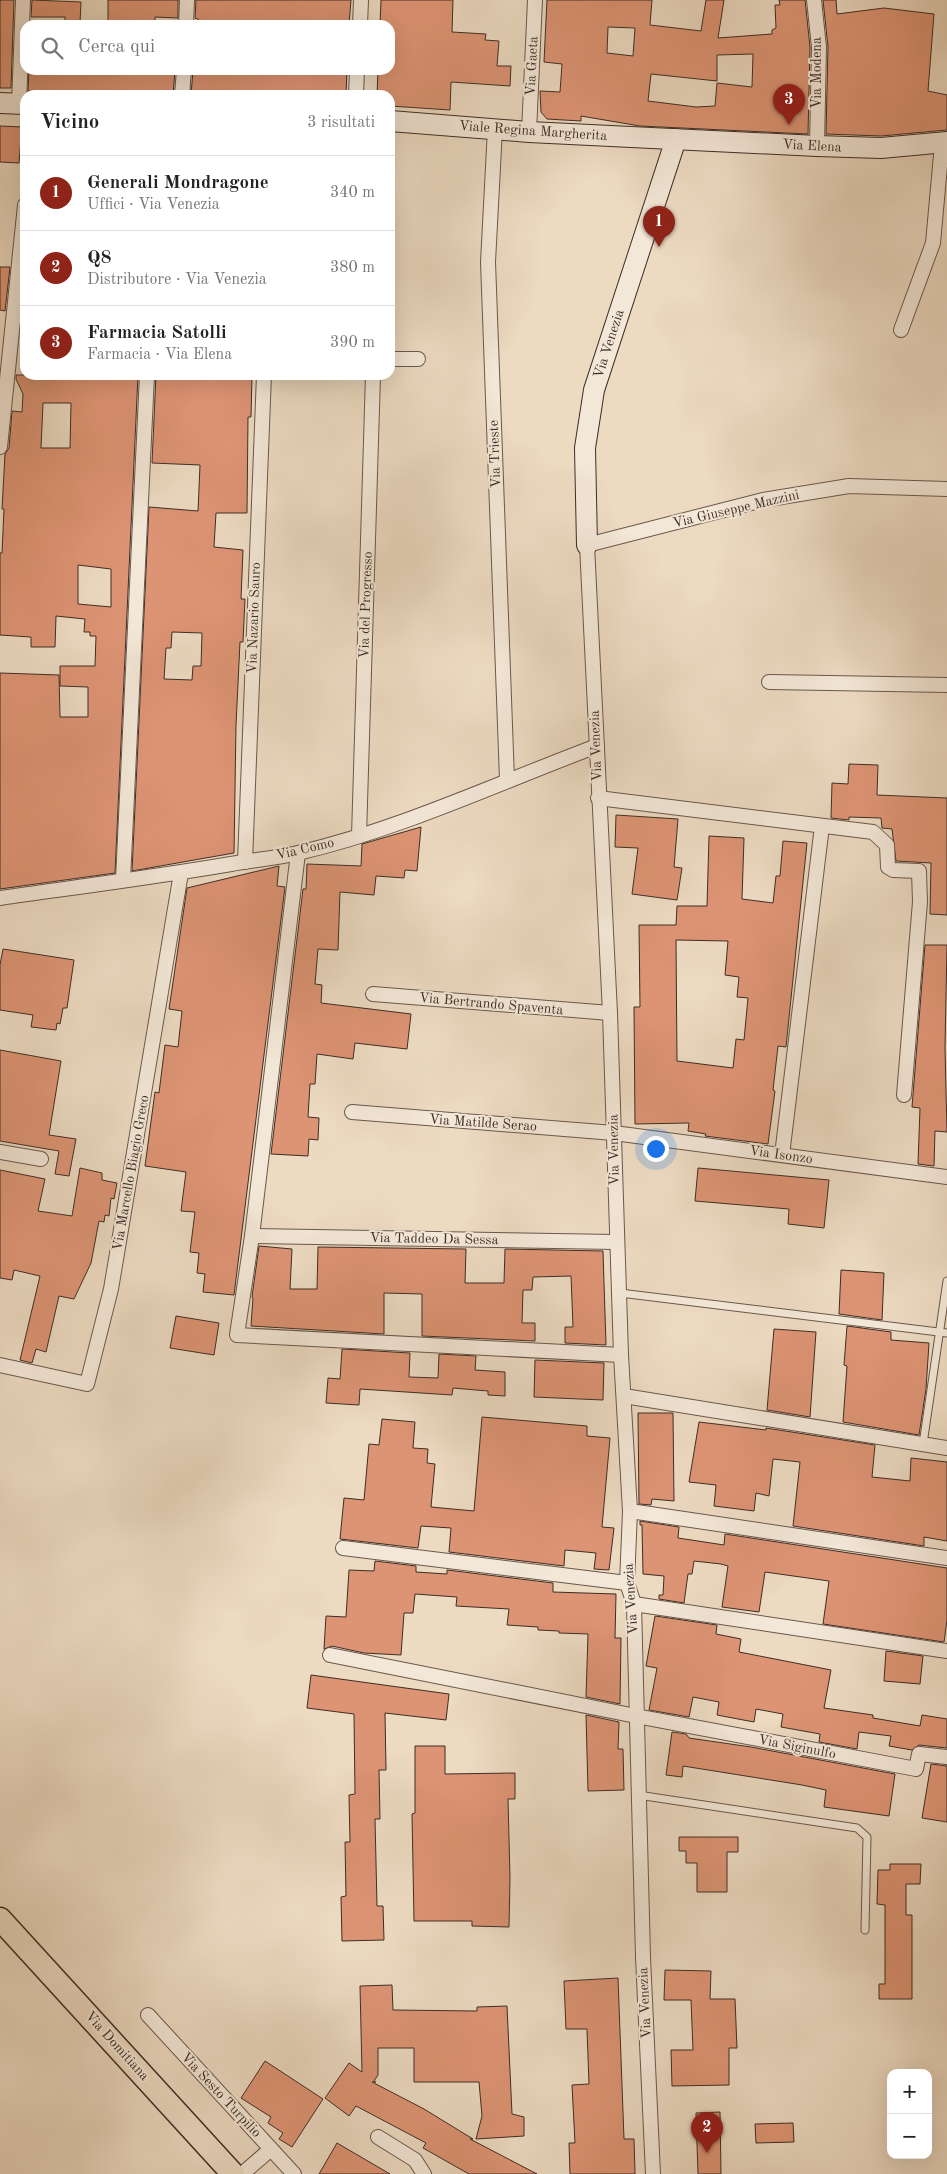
<!DOCTYPE html>
<html lang="it">
<head>
<meta charset="utf-8">
<style>
	body { margin:0; font-family:"Old Standard TT",serif; background:#f6f6f6; color:#222 }
	.controls { position:absolute; right:15px; bottom:15px; display:grid; overflow:hidden; border-radius:10px; box-shadow:0 5px 20px #0002 }
	.controls button { width:45px; height:45px; display:grid; place-items:center; padding:0; border:0; border-bottom:1px solid #e0e0e0; background:#fff; color:#222; font:25px sans-serif }
	.you { position:absolute; left:655px; top:1148px; width:18px; height:18px; margin:-12px; border:4px solid #fff; border-radius:50%; background:#1a73e8; box-shadow:0 0 0 8px #1a73e833 }
	.badge { display:grid; place-items:center; width:32px; height:32px; border-radius:50%; background:#8f2418; color:#fff; font-size:16px; font-weight:700 }
	.pin { position:absolute; translate:-50% -41px; filter:drop-shadow(0 1px 2px #0008) }
	.pin::after { content:''; position:absolute; top:26px; width:18px; height:15px; background:inherit; clip-path:polygon(0 0,100% 0,50% 100%) }
	.list { margin:0; padding:0; list-style:none }
	h2 { display:flex; justify-content:space-between; align-items:center; height:65px; margin:0; padding:0 20px; font-size:21px }
	h2 small { font-size:16px; font-weight:400; color:#767676 }
	.list li { display:grid; grid-template-columns:32px 1fr auto; gap:15px; align-items:center; box-sizing:border-box; height:75px; padding:0 20px; border-top:1px solid #e0e0e0 }
	.list b { display:block; font-size:19px; white-space:nowrap }
	.list p { margin:0; font-size:16px; white-space:nowrap; color:#767676 }
	.list em { font-size:16px; font-style:normal; color:#767676 }
	.icon { flex:none; width:28px; height:28px; fill:none; stroke:currentColor; stroke-width:2; stroke-linecap:round; stroke-linejoin:round }
	.map { position:relative; flex:none; width:947px; height:2174px; overflow:hidden }
	.search { position:absolute; background:#fff; box-shadow:0 5px 20px #0002; left:20px; top:20px; width:375px; height:55px; display:flex; align-items:center; gap:12px; box-sizing:border-box; padding:0 18px; border-radius:15px; color:#767676; font-size:19px }
	.panel { position:absolute; background:#fff; box-shadow:0 5px 20px #0002; left:20px; top:90px; width:375px; height:290px; border-radius:15px }
	.map>svg:first-child { display:block }
</style>
</head>
<body>
<div class="map">
<svg width="947" height="2174" viewBox="0 0 947 2174">
	<rect width="100%" height="100%" fill="#ecdac1"/>
	<filter id="stains"><feTurbulence type="fractalNoise" baseFrequency=".004" numOctaves="4"/><feColorMatrix values="0 0 0 0 .2 0 0 0 0 .09 0 0 0 0 .02 0 0 0 .5 -.17"/></filter>
	<radialGradient id="worn" r=".72"><stop offset=".6" stop-color="#630" stop-opacity="0"/><stop offset="1" stop-color="#630" stop-opacity=".3"/></radialGradient>
	<g fill="#dd9474" stroke="#3e2d26" fill-rule="evenodd">
		<polygon points="0,0 14,0 11,88 0,88"/>
		<polygon points="32,0 81,2 80,23 65,23 65,17 31,17"/>
		<polygon points="108,0 178,0 178,18 155,17 155,25 108,25"/>
		<polygon points="196,0 351,0 349,25 251,25 198,21 198,19 195,18"/>
		<polygon points="381,0 453,0 452,32 486,34 485,40 499,41 497,66 511,66 510,86 451,82 450,110 390,106 390,95 377,95 378,70 390,70 390,25 380,25"/>
		<path d="M 547,0 L 652,0 L 650,25 L 701,31 L 706,0 L 724,0 L 718,38 L 772,34 L 772,30 L 776,28 L 775,5 L 780,5 L 779,0 L 805,0 L 810,47 L 808,134 L 640,126 L 581,116 L 581,121 L 547,119 L 541,112 L 540,91 L 560,92 L 562,64 L 544,62 ZM 608,27 L 635,28 L 633,56 L 607,53 ZM 753,54 L 752,87 L 717,83 L 715,106 L 696,107 L 648,101 L 651,74 L 717,81 L 717,55 Z"/>
		<polygon points="823,0 836,0 837,14 884,8 934,14 928,91 947,95 947,130 881,136 826,134 828,47"/>
		<polygon points="29,70 175,70 173,95 78,95 28,91"/>
		<polygon points="193,70 347,70 346,95 191,95"/>
		<polygon points="0,126 22,127 19,163 0,162"/>
		<polygon points="0,267 10,267 5,311 0,310"/>
		<path d="M 16,375 L 138,375 L 115,873 L 0,889 L 0,673 L 59,675 L 60,717 L 88,717 L 88,687 L 60,686 L 60,666 L 95,666 L 96,636 L 90,636 L 90,632 L 84,632 L 85,619 L 56,616 L 55,647 L 31,647 L 31,637 L 0,635 L 0,553 L 2,553 L 4,509 L 2,509 L 5,454 L 9,448 L 12,411 L 22,412 L 23,394 L 16,379 ZM 43,403 L 71,403 L 70,448 L 41,448 ZM 78,565 L 111,569 L 111,607 L 78,604 Z"/>
		<path d="M 156,375 L 252,375 L 251,417 L 248,417 L 247,513 L 216,513 L 214,547 L 243,550 L 241,599 L 245,599 L 243,642 L 240,642 L 236,725 L 234,853 L 132,871 L 149,507 L 198,511 L 200,465 L 152,463 ZM 172,632 L 202,633 L 201,666 L 193,666 L 192,680 L 164,679 L 166,648 L 171,648 Z"/>
		<polygon points="849,764 878,765 877,795 947,798 947,915 930,914 931,863 896,861 892,829 882,828 881,818 849,817 849,820 831,818 832,783 848,784"/>
		<polygon points="616,815 678,819 674,867 682,868 677,900 632,894 638,848 615,847"/>
		<polygon points="421,827 417,871 405,870 404,878 376,876 374,895 340,892 338,950 318,949 315,984 322,985 321,1003 411,1014 407,1049 355,1043 353,1059 317,1054 315,1084 310,1084 308,1117 319,1118 318,1140 309,1139 308,1156 271,1154 303,889 306,889 307,864 361,866 362,844"/>
		<path d="M 709,836 L 744,838 L 742,899 L 773,903 L 776,876 L 780,876 L 783,841 L 807,843 L 786,1047 L 778,1046 L 773,1090 L 775,1091 L 768,1144 L 705,1136 L 706,1134 L 688,1131 L 689,1123 L 635,1124 L 634,1007 L 640,1007 L 639,925 L 676,925 L 677,906 L 707,906 ZM 676,940 L 728,941 L 725,975 L 739,977 L 737,997 L 748,998 L 744,1040 L 736,1039 L 733,1068 L 677,1061 Z"/>
		<polygon points="279,866 277,886 285,887 234,1295 203,1292 205,1274 197,1273 199,1253 190,1252 195,1212 181,1211 186,1172 145,1166 155,1092 159,1093 165,1045 178,1047 182,1011 169,1009 187,888"/>
		<polygon points="925,945 947,945 945,1048 947,1132 935,1131 934,1166 918,1164 920,1108 912,1107"/>
		<polygon points="3,949 74,960 67,1008 63,1008 60,1024 57,1023 56,1030 31,1027 33,1015 0,1010 0,965"/>
		<polygon points="0,1050 61,1061 49,1135 76,1139 69,1176 55,1174 59,1151 0,1141"/>
		<polygon points="80,1168 102,1173 102,1180 117,1183 114,1199 111,1198 109,1216 105,1215 104,1222 99,1221 91,1263 74,1299 59,1296 46,1352 36,1349 32,1363 20,1360 40,1276 14,1270 12,1280 0,1278 0,1170 45,1179 38,1211 72,1216"/>
		<polygon points="698,1168 829,1180 824,1228 788,1224 789,1209 695,1201"/>
		<polygon points="259,1246 292,1249 290,1289 317,1289 318,1247 466,1249 465,1283 504,1283 505,1249 603,1251 606,1345 565,1343 565,1327 573,1327 571,1276 533,1277 532,1290 523,1290 522,1323 535,1323 535,1341 422,1336 422,1294 384,1293 384,1334 251,1326 253,1298 252,1297"/>
		<polygon points="841,1270 884,1273 882,1320 839,1314"/>
		<polygon points="176,1316 219,1323 214,1355 170,1348"/>
		<polygon points="847,1326 891,1332 891,1340 929,1343 926,1389 919,1435 843,1422 847,1366 844,1365"/>
		<polygon points="774,1329 816,1332 810,1417 767,1410"/>
		<polygon points="342,1349 410,1353 409,1377 438,1378 439,1354 476,1356 475,1370 505,1372 505,1396 488,1395 488,1391 453,1388 452,1395 360,1389 359,1405 326,1403 328,1378 340,1379"/>
		<polygon points="535,1360 604,1363 603,1400 534,1397"/>
		<polygon points="638,1413 673,1413 674,1501 652,1499 651,1505 639,1504"/>
		<polygon points="482,1417 587,1426 587,1436 610,1438 602,1527 614,1528 609,1570 594,1569 596,1553 565,1550 564,1566 449,1552 451,1528 421,1526 418,1548 340,1539 344,1498 364,1500 369,1444 379,1445 382,1419 415,1422 413,1448 428,1449 427,1463 435,1464 431,1507 474,1511"/>
		<polygon points="699,1422 766,1430 766,1428 875,1445 872,1477 910,1481 911,1458 947,1462 947,1541 924,1537 924,1546 793,1526 800,1462 773,1459 769,1496 756,1493 754,1511 714,1506 716,1485 689,1482"/>
		<polygon points="640,1521 679,1527 678,1538 724,1545 725,1534 947,1568 947,1620 944,1642 823,1624 829,1581 765,1572 759,1612 722,1607 728,1566 721,1564 694,1561 692,1574 688,1574 684,1603 659,1599 659,1595 663,1595 664,1576 643,1574 642,1525 640,1525"/>
		<polygon points="375,1561 416,1566 416,1572 447,1574 447,1570 553,1583 553,1592 616,1594 615,1638 621,1638 620,1704 586,1697 588,1634 559,1633 559,1631 538,1630 538,1627 507,1625 509,1609 456,1606 457,1597 415,1594 413,1613 404,1613 401,1655 364,1653 332,1646 324,1649 326,1616 346,1617 349,1570 374,1571"/>
		<polygon points="655,1616 717,1625 716,1634 741,1639 739,1652 831,1670 824,1708 873,1715 873,1718 920,1726 922,1715 947,1719 947,1748 919,1745 912,1750 889,1746 891,1736 859,1732 857,1749 819,1742 820,1734 781,1727 783,1714 756,1709 754,1722 717,1715 719,1702 693,1697 689,1717 649,1710 657,1668 646,1666"/>
		<polygon points="886,1651 923,1656 920,1684 884,1681"/>
		<polygon points="311,1675 449,1694 446,1720 385,1713 386,1770 379,1770 380,1819 375,1819 377,1906 383,1906 384,1940 342,1941 341,1897 346,1896 345,1842 350,1842 349,1795 355,1794 354,1714 307,1708"/>
		<polygon points="586,1715 619,1722 618,1749 623,1749 624,1790 588,1791"/>
		<polygon points="672,1732 686,1734 689,1738 751,1747 895,1774 889,1816 824,1807 826,1790 802,1785 683,1766 682,1777 666,1775"/>
		<polygon points="415,1746 445,1746 445,1774 515,1773 515,1799 508,1799 510,1878 509,1927 472,1926 472,1921 414,1921 412,1814 415,1813"/>
		<polygon points="931,1764 947,1766 947,1822 922,1818"/>
		<polygon points="679,1837 738,1837 738,1852 727,1852 727,1892 697,1892 697,1863 686,1863 686,1851 679,1851"/>
		<polygon points="890,1864 921,1864 920,1884 906,1884 906,1915 912,1915 912,1999 879,1999 879,1984 885,1984 885,1905 877,1904 878,1870 890,1870"/>
		<polygon points="665,1970 711,1971 710,1999 735,1999 737,2048 729,2048 729,2085 672,2086 671,2050 693,2050 691,2000 664,2000"/>
		<polygon points="618,1978 624,2139 634,2139 635,2174 570,2174 569,2143 575,2143 572,2085 589,2084 587,2029 566,2029 564,1981"/>
		<polygon points="392,1985 393,2010 477,2011 477,2007 507,2006 512,2114 524,2117 524,2136 476,2139 482,2116 479,2082 414,2082 414,2048 378,2048 378,2075 374,2081 376,2082 372,2082 424,2109 473,2139 470,2139 537,2174 469,2174 423,2148 426,2143 356,2106 349,2116 325,2098 349,2063 362,2072 360,1986"/>
		<polygon points="265,2061 323,2099 292,2147 279,2139 283,2133 268,2123 271,2117 241,2098"/>
		<polygon points="720,2112 721,2174 698,2174 696,2113"/>
		<polygon points="793,2123 794,2142 756,2143 755,2124"/>
		<polygon points="337,2143 390,2174 319,2174"/>
	</g>
	<g fill="none" stroke-linecap="round" stroke-linejoin="round">
		<g stroke="#6a584d" stroke-width="9">
			<g id="lane">
				<polyline points="620,1293 947,1333"/>
				<polyline points="923,1444 947,1281"/>
				<polyline points="638,1795 857,1828 867,1837 865,1930"/>
			</g>
		</g>
		<g stroke="#6a584d" stroke-width="16">
			<g id="street">
				<polyline points="814,0 819,47 817,146"/>
				<polyline points="186,25 187,0"/>
				<polyline points="360,25 361,0"/>
				<polyline points="182,95 184,70"/>
				<polyline points="356,95 357,70"/>
				<polyline points="19,104 23,0"/>
				<polyline points="495,129 488,262 507,780"/>
				<polyline points="529,132 535,0"/>
				<polyline points="901,330 933,243 942,144"/>
				<polyline points="390,359 418,359"/>
				<polyline points="0,447 25,205"/>
				<polyline points="769,682 947,685"/>
				<polyline points="598,798 873,832 887,845 888,867 893,870 919,871 920,902 904,1095"/>
				<polyline points="359,836 373,375"/>
				<polyline points="298,853 252,1236 237,1335 621,1355"/>
				<polyline points="245,862 264,375"/>
				<polyline points="123,880 147,375"/>
				<path d="M 0,898 C 77,887 155,877 231,864 C 254,860 277,858 298,853 C 401,829 498,783 597,746"/>
				<polyline points="373,994 610,1013"/>
				<polyline points="352,1112 614,1133 947,1177"/>
				<polyline points="0,1152 41,1159"/>
				<polyline points="782,1155 822,826"/>
				<polyline points="252,1236 616,1242"/>
				<polyline points="0,1365 87,1384 111,1289 181,873"/>
				<polyline points="624,1396 947,1448"/>
				<polyline points="630,1511 947,1558"/>
				<polyline points="343,1548 627,1583"/>
				<polyline points="634,1604 947,1651"/>
				<polyline points="330,1655 636,1716 916,1769 919,1754 947,1757"/>
				<polyline points="148,2015 294,2174"/>
				<polyline points="378,2137 415,2160 424,2174"/>
				<polyline points="242,2174 271,2149"/>
				<polyline points="653,2174 643,1957 634,1604 627,1583 630,1511 621,1355 610,1013 587,545 763,500 849,486 947,489"/>
			</g>
		</g>
		<g stroke="#3e2d26" stroke-width="22">
			<g id="secondary">
				<polyline points="0,103 25,104"/>
				<polyline points="390,121 529,132 817,146 881,148 947,142"/>
				<polyline points="587,545 585,448 594,390 676,139"/>
			</g>
		</g>
		<g stroke="#3e2d26" stroke-width="25">
			<polyline id="primary" points="0,1919 233,2174"/>
		</g>
		<use href="#lane" stroke="#f3e7d7" stroke-width="7"/>
		<use href="#street" stroke="#f3e7d7" stroke-width="14"/>
		<use href="#secondary" stroke="#f3e7d7" stroke-width="20"/>
		<use href="#primary" stroke="#ecdac1" stroke-width="22"/>
	</g>
	<g text-anchor="middle" dominant-baseline="central" stroke-width="4" stroke-linejoin="round" paint-order="stroke">
		<g font-size="14" fill="#3e2d26" stroke="#f3e7d7">
			<text transform="translate(532 66) rotate(-87)">Via Gaeta</text>
			<text transform="translate(817 73) rotate(-90)">Via Modena</text>
			<text transform="translate(533 131) rotate(4)">Viale Regina Margherita</text>
			<text transform="translate(812 146) rotate(3)">Via Elena</text>
			<text transform="translate(609 344) rotate(-72)">Via Venezia</text>
			<text transform="translate(495 454) rotate(-92)">Via Trieste</text>
			<text transform="translate(736 509) rotate(-13)">Via Giuseppe Mazzini</text>
			<text transform="translate(366 605) rotate(-88)">Via del Progresso</text>
			<text transform="translate(254 618) rotate(-88)">Via Nazario Sauro</text>
			<text transform="translate(596 746) rotate(-92)">Via Venezia</text>
			<text transform="translate(305 849) rotate(-13)">Via Como</text>
			<text transform="translate(491 1004) rotate(5)">Via Bertrando Spaventa</text>
			<text transform="translate(483 1123) rotate(4)">Via Matilde Serao</text>
			<text transform="translate(614 1150) rotate(-91)">Via Venezia</text>
			<text transform="translate(781 1155) rotate(8)">Via Isonzo</text>
			<text transform="translate(131 1173) rotate(-80)">Via Marcello Biagio Greco</text>
			<text transform="translate(434 1239) rotate(1)">Via Taddeo Da Sessa</text>
			<text transform="translate(631 1599) rotate(-94)">Via Venezia</text>
			<text transform="translate(797 1747) rotate(11)">Via Siginulfo</text>
			<text transform="translate(645 2003) rotate(-93)">Via Venezia</text>
			<text transform="translate(117 2046) rotate(48)">Via Domitiana</text>
			<text transform="translate(221 2095) rotate(47)">Via Sesto Turpilio</text>
		</g>
	</g>
	<rect width="100%" height="100%" filter="url(#stains)"/>
	<rect width="100%" height="100%" fill="url(#worn)"/>
</svg>
<div class="controls">
<button>+</button>
<button>−</button>
</div>
<div class="you"></div>
<div class="pin badge" style="left:659px;top:247px">1</div>
<div class="pin badge" style="left:707px;top:2153px">2</div>
<div class="pin badge" style="left:789px;top:125px">3</div>
<div class="search"><svg class="icon" aria-label="search" viewBox="0 0 24 24"><circle cx="10" cy="10" r="6"/><path d="M15 15l6 6"/></svg>Cerca qui</div>
<section class="panel">
<h2>Vicino<small>3 risultati</small></h2>
<ul class="list">
<li><span class="badge">1</span><div><b>Generali Mondragone</b><p>Uffici · Via Venezia</p></div><em>340 m</em></li>
<li><span class="badge">2</span><div><b>Q8</b><p>Distributore · Via Venezia</p></div><em>380 m</em></li>
<li><span class="badge">3</span><div><b>Farmacia Satolli</b><p>Farmacia · Via Elena</p></div><em>390 m</em></li>
</ul>
</section>
</div>
</body>
</html>
